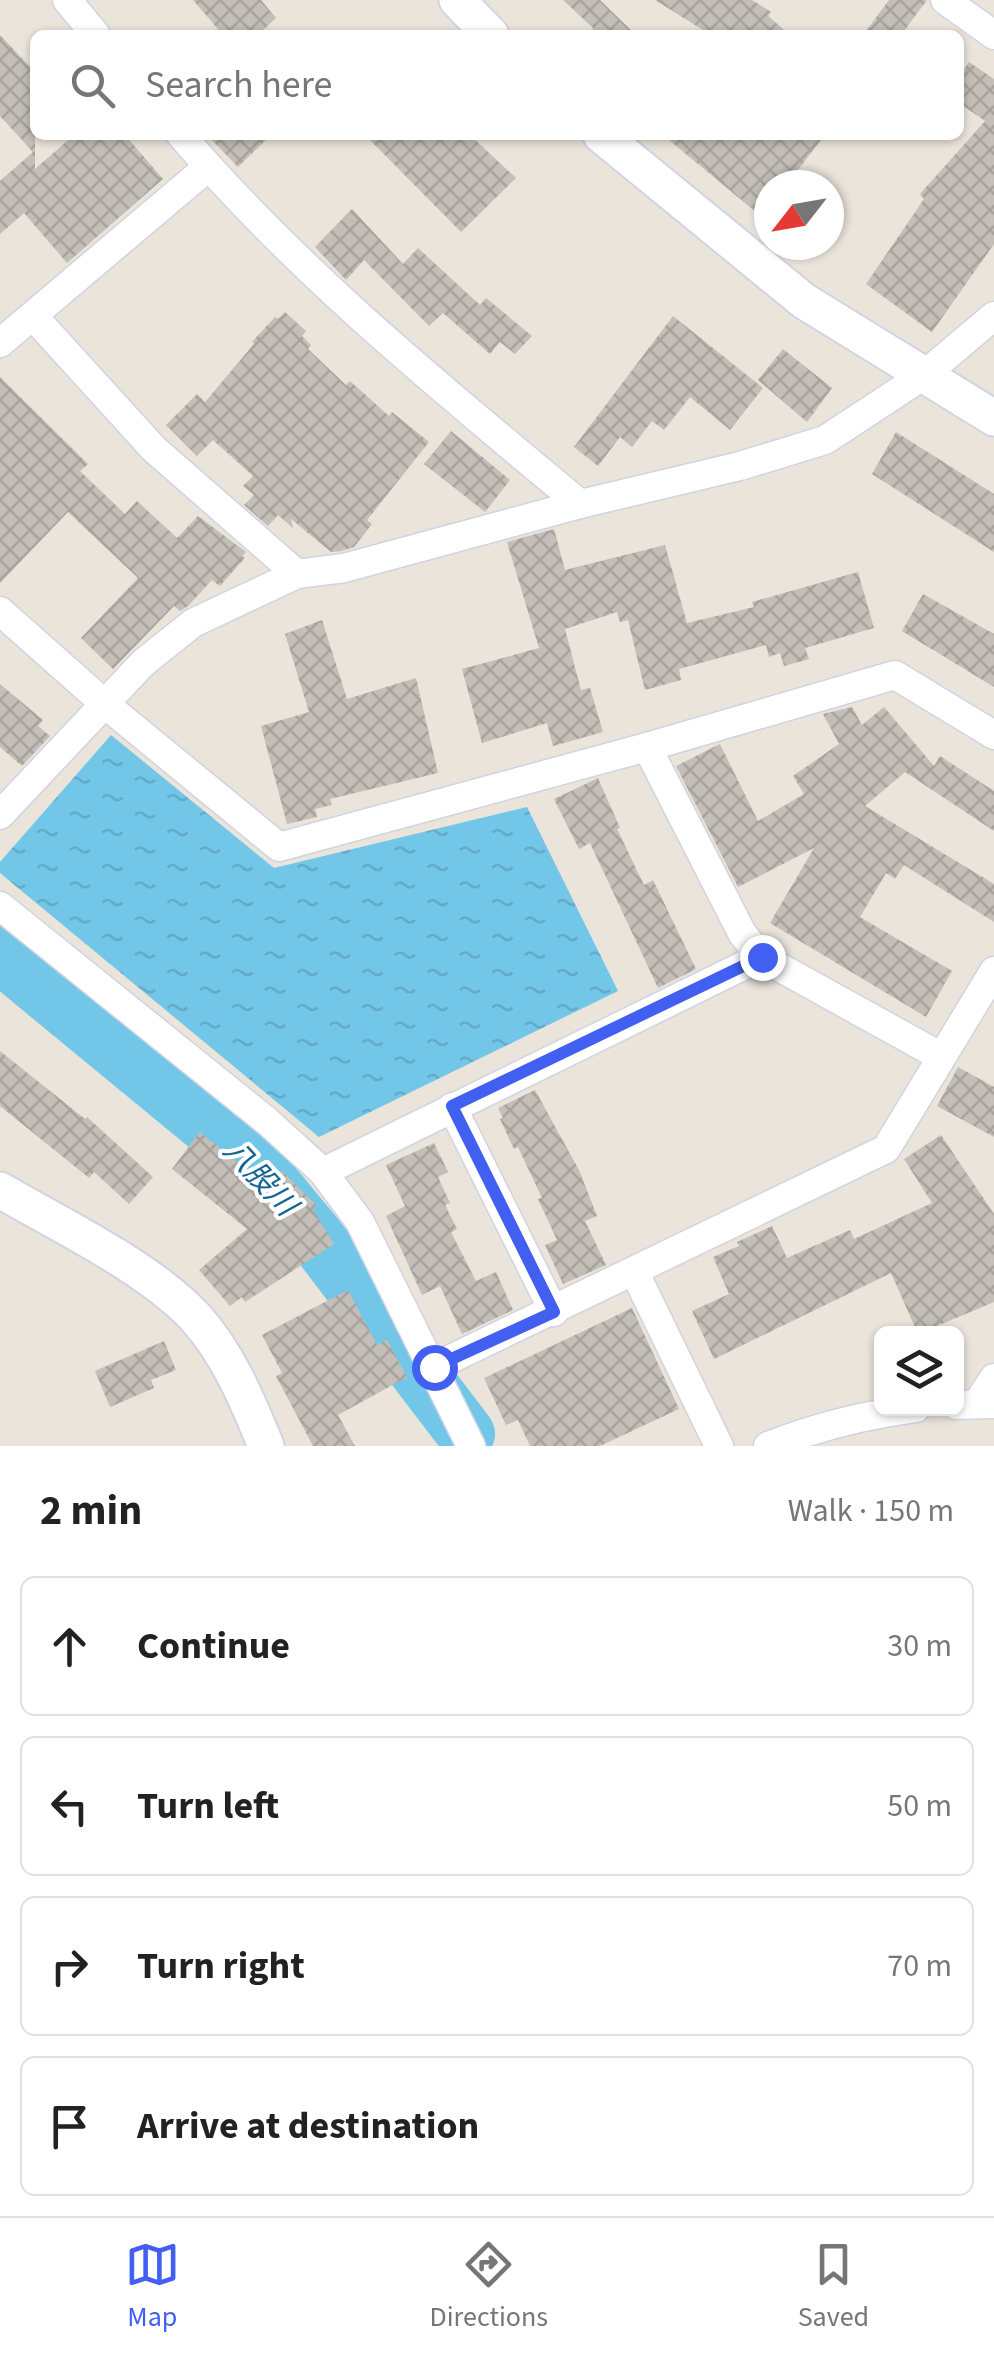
<!DOCTYPE html>
<html lang="en">
<head>
<meta charset="utf-8">
<style>
	body { margin:0; font-family:"Source Sans 3","Noto Sans JP",sans-serif; background:#f2f2f2; color:#222 }
	.controls { position:absolute; right:30px; bottom:30px; display:grid; overflow:hidden; border-radius:15px; box-shadow:0 2px 8px #0004 }
	.controls button { width:90px; height:90px; display:grid; place-items:center; padding:0; border:0; border-bottom:2px solid #e0e0e0; background:#fff; color:#222; font:50px sans-serif }
	.compass { position:absolute; left:754px; top:170px; width:90px; height:90px; border-radius:50%; background:#fff; box-shadow:0 2px 8px #0004; rotate:239deg }
	.stop { position:absolute; width:30px; height:30px; margin:-22px; border:8px solid #415ff1; border-radius:50%; background:#fff }
	.stop.end { background:#415ff1; border-color:#fff; box-shadow:0 2px 10px #0008 }
	.list { margin:0; padding:0; list-style:none }
	h2 { display:flex; justify-content:space-between; align-items:center; height:130px; margin:0; padding:0 40px; font-size:42px }
	h2 small { font-size:32px; font-weight:400; color:#767676 }
	.list li { display:grid; grid-template-columns:65px 1fr auto; gap:30px; align-items:center; box-sizing:border-box; height:140px; margin:0 20px 20px; padding:0 20px; border:2px solid #e0e0e0; border-radius:15px }
	.list b { display:block; font-size:38px; white-space:nowrap }
	.list em { font-size:32px; font-style:normal; color:#767676 }
	.icon { flex:none; width:55px; height:55px; fill:none; stroke:currentColor; stroke-width:2; stroke-linecap:round; stroke-linejoin:round }
	.map { position:relative; flex:none; width:994px; height:1446px; overflow:hidden }
	.search { position:absolute; background:#fff; box-shadow:0 2px 8px #0004; left:30px; right:30px; top:30px; height:110px; display:flex; align-items:center; gap:25px; box-sizing:border-box; padding:0 35px; border-radius:15px; color:#767676; font-size:38px }
	.sheet { height:770px; background:#fff }
	nav { display:flex; justify-content:space-around; align-items:center; box-sizing:border-box; height:140px; border-top:2px solid #e0e0e0; background:#fff; font-size:28px; color:#767676 }
	nav a { display:grid; justify-items:center; gap:5px }
	nav .on { color:#415ff1 }
	.map>svg:first-child { display:block }
</style>
</head>
<body>
<div class="map">
<svg width="994" height="1446" viewBox="0 0 994 1446">
	<defs>
		<pattern id="water-ripples" width="26" height="14" patternUnits="userSpaceOnUse" patternTransform="scale(2.5)"><rect width="26" height="14" fill="#72c7e9"/><path d="M2 4q2-2 4 0t4 0M15 11q2-2 4 0t4 0" fill="none" stroke="#63abc8"/></pattern>
		<pattern id="building-cross-hatch" width="8" height="8" patternUnits="userSpaceOnUse" patternTransform="scale(2.5)"><rect width="8" height="8" fill="#c3beb7"/><path d="M0 0l8 8M0 8l8-8" fill="none" stroke="#a8a39d"/></pattern>
	</defs>
	<rect width="100%" height="100%" fill="#eae4db"/>
	<polygon fill="url(#water-ripples)" points="111,735 274,868 527,807 618,991 319,1137 0,873 0,862"/>
	<g fill="none" stroke-linecap="round" stroke-linejoin="round">
		<polyline stroke="#72c7e9" stroke-width="58" points="0,954 254,1163 317,1239 466,1434"/>
	</g>
	<g fill="url(#building-cross-hatch)">
		<polygon points="193,0 261,0 276,18 258,35 223,35"/>
		<polygon points="563,0 600,0 636,35 593,35 593,28"/>
		<polygon points="655,0 752,0 771,12 768,16 790,35 711,35"/>
		<polygon points="889,0 927,0 901,35 863,35"/>
		<polygon points="0,35 35,72 35,169 74,135 125,135 163,179 67,263 24,213 0,234 0,181 33,152 0,116"/>
		<polygon points="969,62 994,79 994,244 932,332 866,284 924,199 920,194 985,121 959,103 959,77"/>
		<polygon points="207,135 271,135 238,167"/>
		<polygon points="365,135 470,135 516,178 461,232"/>
		<polygon points="663,135 825,135 786,185 769,185 769,223"/>
		<polygon points="352,209 403,264 418,248 480,305 486,298 532,336 515,354 500,342 490,354 443,313 429,326 364,260 346,280 315,247"/>
		<polygon points="285,312 306,331 302,336 311,345 308,349 346,385 350,381 389,416 392,412 429,442 367,520 372,524 354,547 341,551 331,552 291,519 293,528 278,515 268,526 244,505 254,495 243,486 253,476 213,440 197,456 166,425 197,394 205,402 254,344 252,342 275,317 278,319"/>
		<polygon points="673,316 763,388 730,430 690,397 664,430 652,421 632,447 620,437 598,466 574,447"/>
		<polygon points="783,349 832,388 807,422 758,380"/>
		<polygon points="0,377 88,464 80,471 125,514 137,501 177,538 198,516 246,552 242,556 245,558 220,586 212,580 188,606 180,611 174,606 113,669 81,638 138,578 68,512 0,583"/>
		<polygon points="451,431 510,480 485,512 424,464"/>
		<polygon points="896,432 994,494 994,552 872,474"/>
		<polygon points="554,529 565,570 665,545 687,623 754,607 752,602 858,572 874,628 805,648 809,659 784,666 780,653 769,657 766,645 679,669 681,680 645,690 628,620 620,622 617,612 565,629 581,690 590,688 603,732 553,746 547,723 482,743 462,669 539,648 507,542"/>
		<polygon points="923,594 994,634 994,687 902,631"/>
		<polygon points="322,620 347,699 416,678 438,773 330,799 332,805 315,809 317,817 287,824 261,726 309,712 285,634"/>
		<polygon points="0,684 43,720 38,726 50,736 22,766 0,747"/>
		<polygon points="852,707 862,725 884,707 934,766 940,756 994,791 994,831 905,772 865,806 994,884 994,922 904,865 895,879 886,873 860,917 952,971 926,1017 770,923 814,848 738,887 676,766 720,744 758,821 804,794 793,776 839,744 823,714"/>
		<polygon points="598,778 620,828 617,829 644,885 653,880 696,969 658,988 590,843 579,849 554,799"/>
		<polygon points="0,1051 85,1119 87,1117 153,1177 129,1204 94,1172 89,1178 0,1106"/>
		<polygon points="958,1067 994,1087 994,1137 937,1106"/>
		<polygon points="535,1090 579,1170 597,1216 585,1221 606,1265 563,1284 545,1245 557,1240 538,1199 542,1198 518,1147 514,1149 500,1119 503,1118 498,1108"/>
		<polygon points="200,1132 267,1186 282,1171 317,1206 313,1210 334,1244 245,1302 242,1297 230,1306 199,1270 247,1229 172,1169"/>
		<polygon points="941,1135 994,1214 994,1302 918,1334 891,1273 714,1359 692,1311 729,1294 713,1257 739,1246 737,1242 772,1226 787,1258 850,1230 854,1239 932,1203 904,1159"/>
		<polygon points="434,1143 448,1172 438,1177 450,1203 445,1205 457,1229 451,1232 476,1281 496,1272 513,1310 462,1334 440,1286 422,1295 386,1216 405,1206 386,1165"/>
		<polygon points="348,1290 377,1345 387,1340 407,1377 338,1415 355,1446 313,1446 276,1376 282,1373 262,1335"/>
		<polygon points="632,1308 679,1409 600,1446 530,1446 518,1420 506,1425 484,1378"/>
		<polygon points="164,1341 176,1370 151,1380 154,1388 110,1407 95,1371"/>
	</g>
	<g fill="none" stroke-linecap="round" stroke-linejoin="round">
		<g stroke="#d0d3e1" stroke-width="31">
			<g id="minor">
				<polyline points="67,0 96,35"/>
				<polyline points="945,0 994,35"/>
				<path d="M 181,135 C 299,273 441,388 580,504"/>
				<polyline points="33,316 154,449 297,574"/>
				<polyline points="0,343 208,167"/>
				<polyline points="0,611 106,705 279,847 647,747 742,933 761,957 940,1056"/>
				<polyline points="647,747 895,675 994,735"/>
				<polyline points="0,815 143,663 193,623 297,574 344,568 580,504 740,466 825,440 924,375 994,316"/>
				<polyline points="0,906 268,1122 323,1172 360,1222 471,1446"/>
				<polyline points="452,1107 554,1312"/>
				<polyline points="323,1172 761,957"/>
				<polyline points="635,1273 719,1446"/>
				<polyline points="434,1367 886,1149 994,971"/>
				<polyline points="977,1404 994,1378"/>
				<polyline points="956,1405 994,1404"/>
				<path d="M 768,1446 C 816,1427 865,1415 916,1408"/>
			</g>
		</g>
		<g stroke="#d0d3e1" stroke-width="39">
			<g id="tertiary">
				<polyline points="457,0 491,35"/>
				<polyline points="601,135 804,301 994,418"/>
				<path d="M 0,1190 C 60,1225 148,1267 195,1317 C 228,1353 248,1402 266,1446"/>
			</g>
		</g>
		<use href="#minor" stroke="#fff" stroke-width="28"/>
		<use href="#tertiary" stroke="#fff" stroke-width="35"/>
	</g>
	<g fill="none" stroke-linecap="round" stroke-linejoin="round">
		<polyline stroke="#415ff1" stroke-width="12" points="434,1367 554,1312 452,1106 762,957"/>
	</g>
	<g text-anchor="middle" dominant-baseline="central" stroke-width="8" stroke-linejoin="round" paint-order="stroke">
		<g font-size="30" font-style="italic" fill="#136592" stroke="#fff">
			<text transform="translate(260 1178) rotate(47)">八股川</text>
		</g>
	</g>
</svg>
<div class="controls">
<button><svg class="icon" aria-label="layers" viewBox="0 0 24 24"><path d="M12 4l9 5-9 5-9-5zM3 14l9 5 9-5"/></svg></button>
</div>
<svg class="compass" viewBox="-18 -18 36 36"><path d="M0-13l5 13h-10z" fill="#e53935"/><path d="M0 13l5-13h-10z" fill="#767676"/></svg>
<div class="stop" style="left:434px;top:1367px"></div>
<div class="stop end" style="left:762px;top:957px"></div>
<div class="search"><svg class="icon" aria-label="search" viewBox="0 0 24 24"><circle cx="10" cy="10" r="6"/><path d="M15 15l6 6"/></svg>Search here</div>
</div>
<section class="sheet">
<h2>2 min<small>Walk · 150 m</small></h2>
<ul class="list">
<li><svg class="icon" aria-label="ahead" viewBox="0 0 24 24"><path d="M12 20V5M6 11l6-6 6 6"/></svg><div><b>Continue</b></div><em>30 m</em></li>
<li><svg class="icon" aria-label="left" viewBox="0 0 24 24"><path d="M17 20v-9H6M10 6l-5 5 5 5"/></svg><div><b>Turn left</b></div><em>50 m</em></li>
<li><svg class="icon" aria-label="right" viewBox="0 0 24 24"><path d="M7 20v-9h11M14 6l5 5-5 5"/></svg><div><b>Turn right</b></div><em>70 m</em></li>
<li><svg class="icon" aria-label="arrive" viewBox="0 0 24 24"><path d="M6 21V4h12l-3 4 3 4H6"/></svg><div><b>Arrive at destination</b></div></li>
</ul>
</section>
<nav>
<a class="on"><svg class="icon" aria-label="map" viewBox="0 0 24 24"><path d="M3 6l6-2 6 2 6-2v14l-6 2-6-2-6 2zM9 4v14M15 6v14"/></svg>Map</a>
<a><svg class="icon" aria-label="directions" viewBox="0 0 24 24"><path d="M12 3l9 9-9 9-9-9zM9 14v-3h6M13 9l2 2-2 2"/></svg>Directions</a>
<a><svg class="icon" aria-label="saved" viewBox="0 0 24 24"><path d="M7 4h10v16l-5-4-5 4z"/></svg>Saved</a>
</nav>
</body>
</html>
